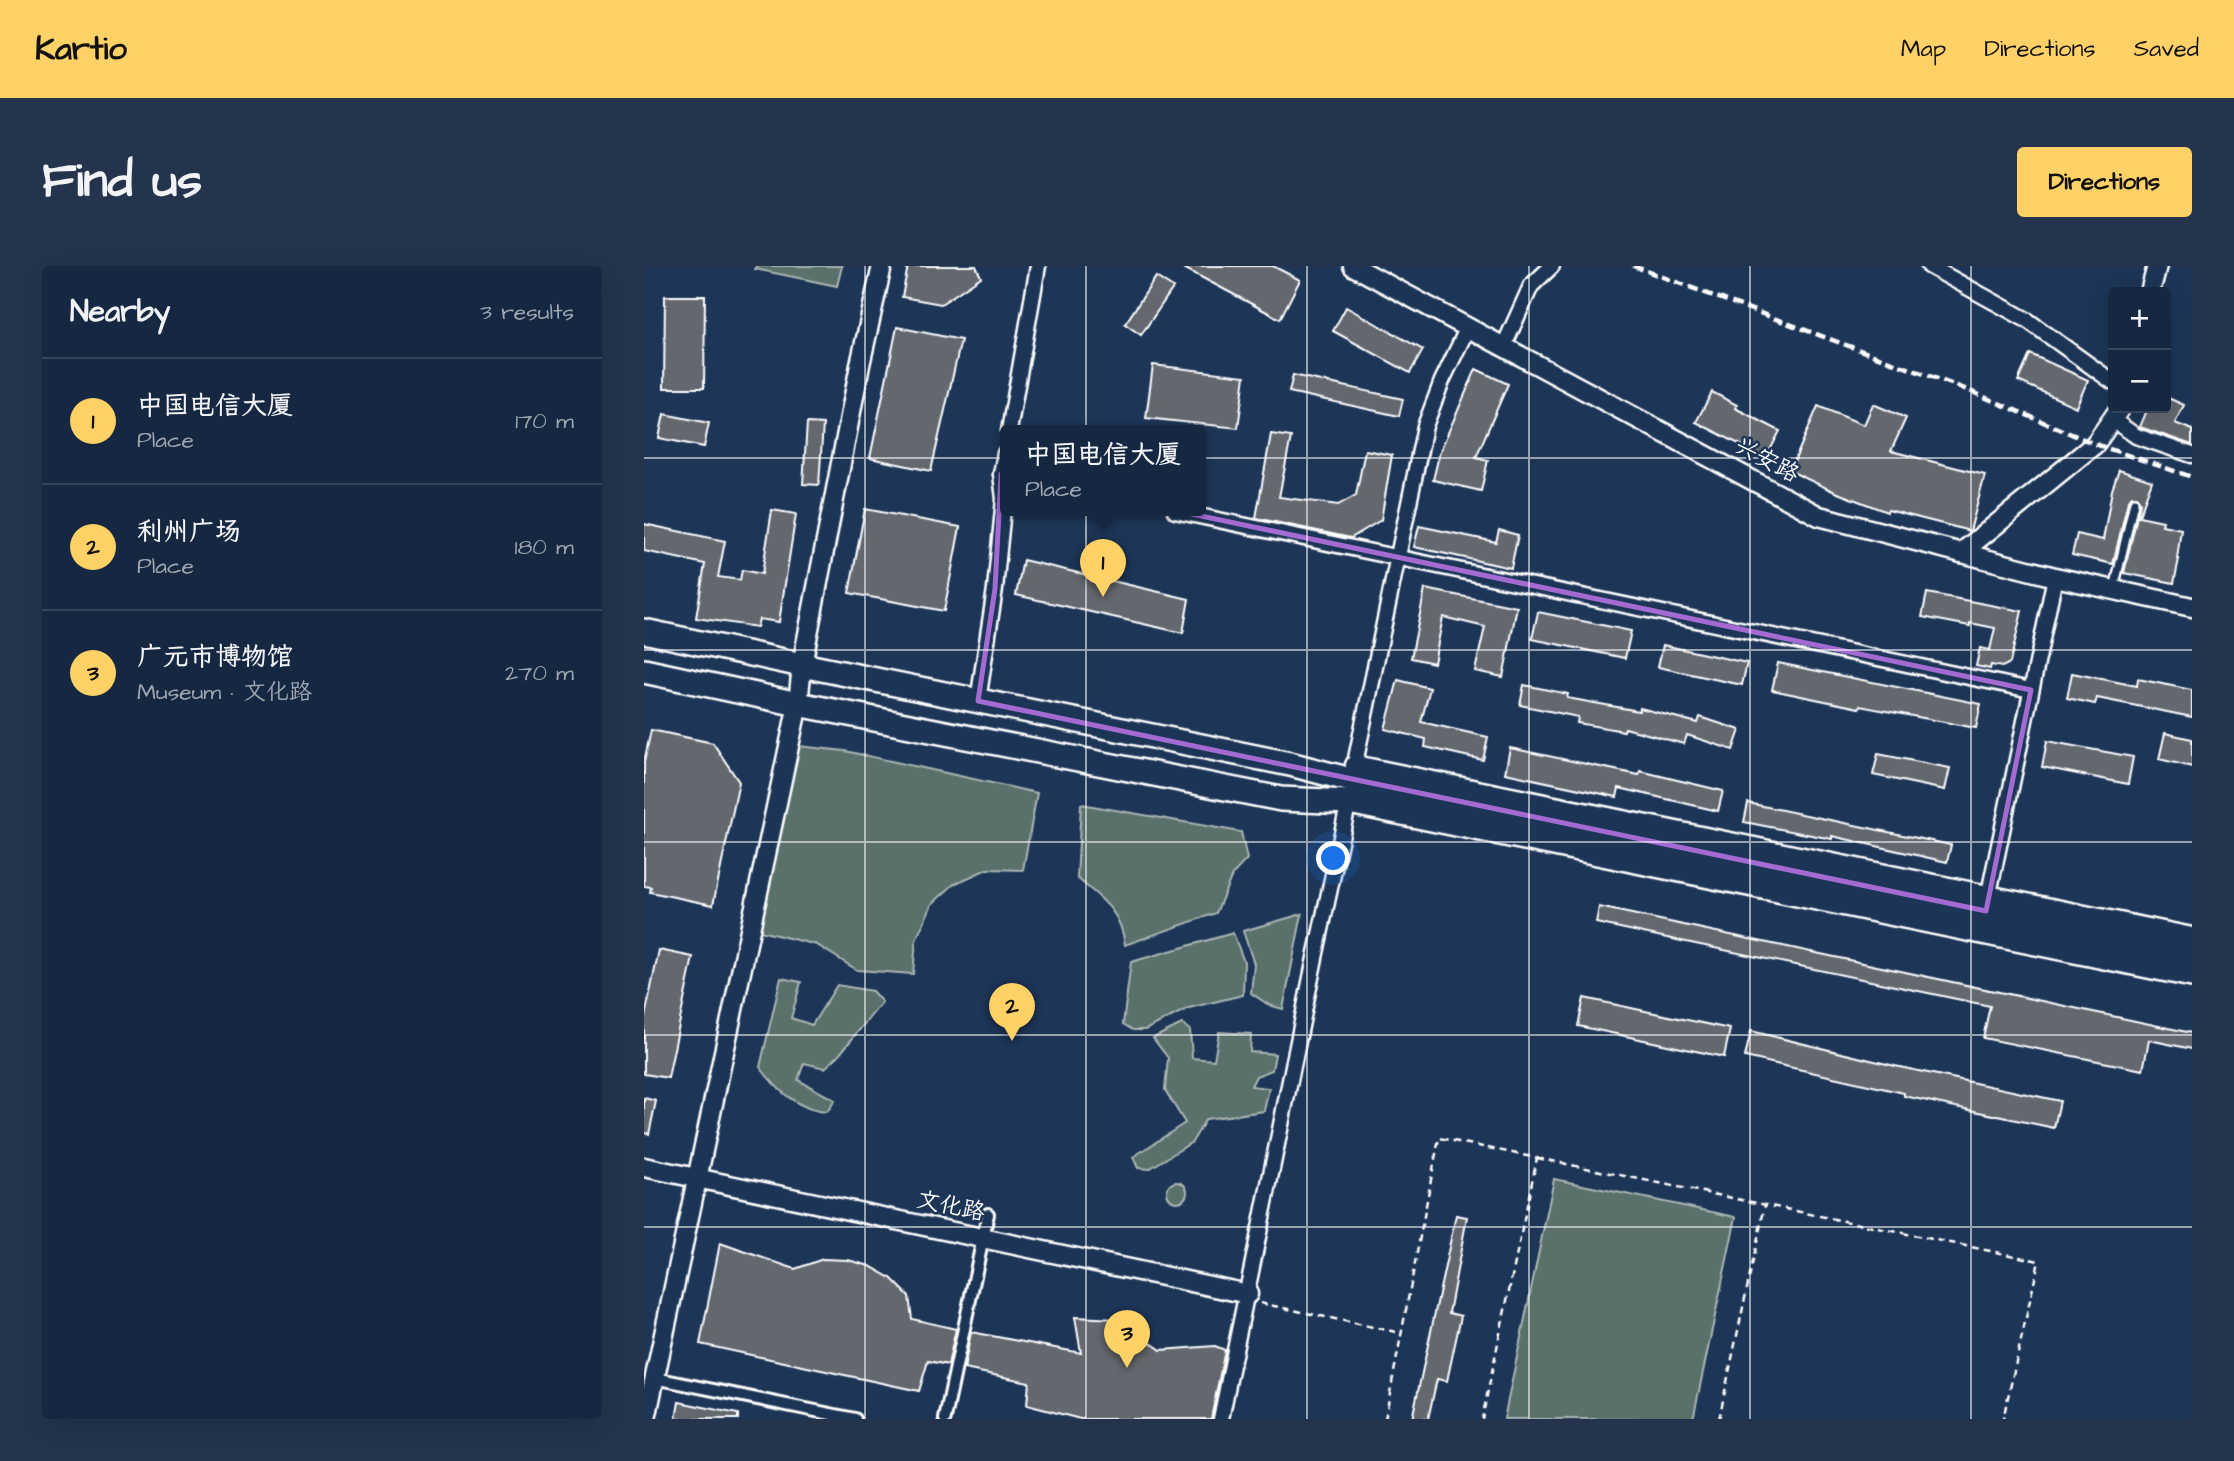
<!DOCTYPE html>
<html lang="en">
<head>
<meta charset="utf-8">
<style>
	body { margin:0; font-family:"Architects Daughter","LXGW WenKai TC",sans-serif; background:#23344c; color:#f1f3f6 }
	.controls { position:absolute; right:21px; top:21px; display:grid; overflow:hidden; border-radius:7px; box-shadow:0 7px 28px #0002 }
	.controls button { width:63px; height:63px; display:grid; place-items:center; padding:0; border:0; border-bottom:2px solid #35445a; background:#162841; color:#f1f3f6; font:35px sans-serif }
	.you { position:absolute; left:690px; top:593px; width:24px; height:24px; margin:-18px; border:5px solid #fff; border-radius:50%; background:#1a73e8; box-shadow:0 0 0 10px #1a73e833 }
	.badge { display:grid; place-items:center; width:46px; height:46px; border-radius:50%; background:#ffd166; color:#111; font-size:23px; font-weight:700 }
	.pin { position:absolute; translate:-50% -58px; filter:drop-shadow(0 2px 4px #0008) }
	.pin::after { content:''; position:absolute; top:37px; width:24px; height:21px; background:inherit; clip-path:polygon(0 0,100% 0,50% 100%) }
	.popup { position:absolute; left:356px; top:159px; width:206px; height:91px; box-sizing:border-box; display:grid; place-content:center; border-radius:7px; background:#162841; filter:drop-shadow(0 2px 5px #0005); font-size:23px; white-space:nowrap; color:#9ea6b1 }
	.popup b { font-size:26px; color:#f1f3f6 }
	.popup::after { content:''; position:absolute; left:50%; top:100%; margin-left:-14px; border:14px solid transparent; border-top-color:#162841 }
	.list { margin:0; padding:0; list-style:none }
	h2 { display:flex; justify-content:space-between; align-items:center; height:91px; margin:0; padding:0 28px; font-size:30px }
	h2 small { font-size:23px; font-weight:400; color:#9ea6b1 }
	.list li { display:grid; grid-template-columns:46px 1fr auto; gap:21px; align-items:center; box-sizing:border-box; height:126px; padding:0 28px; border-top:2px solid #35445a }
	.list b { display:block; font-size:26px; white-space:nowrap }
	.list p { margin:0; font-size:23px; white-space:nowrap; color:#9ea6b1 }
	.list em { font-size:23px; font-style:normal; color:#9ea6b1 }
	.map { position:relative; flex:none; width:1548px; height:1153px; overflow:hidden; border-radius:7px }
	header { display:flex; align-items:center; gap:42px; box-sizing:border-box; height:98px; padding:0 35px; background:#ffd166; color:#111 }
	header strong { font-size:33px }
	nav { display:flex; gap:38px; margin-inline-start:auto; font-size:24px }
	.intro { display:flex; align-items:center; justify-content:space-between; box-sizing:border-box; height:168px; padding:0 42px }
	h1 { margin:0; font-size:49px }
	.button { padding:18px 32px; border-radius:7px; background:#ffd166; color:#111; font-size:24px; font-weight:700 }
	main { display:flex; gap:42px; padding:0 42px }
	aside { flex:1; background:#162841; border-radius:7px; box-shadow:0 7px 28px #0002 }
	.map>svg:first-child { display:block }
</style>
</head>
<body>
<header>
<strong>Kartio</strong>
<nav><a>Map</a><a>Directions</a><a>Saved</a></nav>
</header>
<div class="intro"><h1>Find us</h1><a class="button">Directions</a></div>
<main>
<aside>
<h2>Nearby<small>3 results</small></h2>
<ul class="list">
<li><span class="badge">1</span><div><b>中国电信大厦</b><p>Place</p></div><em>170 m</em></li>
<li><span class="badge">2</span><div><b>利州广场</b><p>Place</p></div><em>180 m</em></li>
<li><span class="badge">3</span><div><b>广元市博物馆</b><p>Museum · 文化路</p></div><em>270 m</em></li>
</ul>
</aside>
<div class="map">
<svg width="1548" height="1153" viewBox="0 0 1548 1153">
	<rect width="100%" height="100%" fill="#1d3557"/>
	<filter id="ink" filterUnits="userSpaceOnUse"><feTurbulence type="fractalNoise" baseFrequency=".0143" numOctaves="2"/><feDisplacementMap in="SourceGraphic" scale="14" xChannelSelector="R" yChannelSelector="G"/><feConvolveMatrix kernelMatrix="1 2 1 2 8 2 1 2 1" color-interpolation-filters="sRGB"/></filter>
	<g filter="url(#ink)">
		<g fill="#5a6f6a" stroke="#acb7b4" stroke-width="2">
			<polygon points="112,0 198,0 193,20 111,3"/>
			<polygon points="154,480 201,485 393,527 379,604 343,603 310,618 288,638 272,674 269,708 213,704 173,679 116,665"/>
			<path d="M 437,538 L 597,566 L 603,593 L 588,609 L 572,647 L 481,679 C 477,645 458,633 433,612 Z"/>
			<polygon points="658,648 639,743 625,739 607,727 610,698 599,665"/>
			<polygon points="589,667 600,696 599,729 545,742 501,764 489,764 479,758 487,696"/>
			<path d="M 137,712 L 157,716 L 147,752 L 168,759 L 193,719 L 228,725 L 238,736 L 195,789 L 181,802 L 160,797 L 154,814 L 191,834 L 183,846 C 154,844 133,824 116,801 Z"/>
			<polygon points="538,758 546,764 548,792 570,794 575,766 607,768 606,786 631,788 628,804 612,810 607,820 625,822 620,845 562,853 548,876 505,903 494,902 489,891 541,857 521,824 524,792 509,772"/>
			<polygon points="910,913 1092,951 1049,1153 860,1153"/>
			<circle cx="533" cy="926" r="10"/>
		</g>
		<g fill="#63676e" stroke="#fff" stroke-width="2">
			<polygon points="264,0 332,0 337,11 297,38 258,31"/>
			<polygon points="536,0 629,0 656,14 636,53"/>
			<polygon points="512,11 529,22 497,69 481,58"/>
			<polygon points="21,30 61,30 60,122 20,122"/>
			<polygon points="702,41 779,84 766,107 689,65"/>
			<polygon points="253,61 317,74 287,205 226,192"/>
			<polygon points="1386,88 1444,114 1432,141 1374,115"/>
			<polygon points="509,99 601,110 594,162 502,152"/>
			<polygon points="832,103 864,118 832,191 844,194 837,225 789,214 796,185"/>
			<polygon points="649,109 759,133 755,150 645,126"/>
			<polygon points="1068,126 1093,139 1091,142 1136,165 1122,192 1052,156"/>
			<polygon points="1522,131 1540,139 1531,157 1548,164 1548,179 1496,161 1504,142 1522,142"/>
			<polygon points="1229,138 1262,152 1247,185 1341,209 1326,265 1244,244 1243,246 1191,226 1146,205 1174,140 1220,159"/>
			<polygon points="20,148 65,157 60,181 15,172"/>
			<polygon points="163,157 179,158 175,219 159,218"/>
			<polygon points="627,168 647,171 635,231 694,239 712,229 721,184 748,189 737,254 707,272 612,252"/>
			<polygon points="1475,204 1508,215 1495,250 1519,255 1518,259 1537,263 1533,293 1535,293 1530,317 1480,307 1496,237 1492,230 1488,230 1484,235 1469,298 1428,289 1433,268 1459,274 1468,224"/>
			<polygon points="221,243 316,261 300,345 205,327"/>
			<polygon points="128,244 152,248 135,356 115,353 113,361 52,352 61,298 0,285 0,258 81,275 74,311 96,314 98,304 118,308"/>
			<polygon points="775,260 852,276 855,264 874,269 867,302 770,281"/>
			<polygon points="379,294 545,333 539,367 372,329"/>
			<polygon points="781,323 873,341 859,411 831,405 841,361 799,351 790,397 767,392"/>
			<polygon points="1283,327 1378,345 1366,397 1358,401 1347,399 1346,403 1332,400 1336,382 1346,384 1351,362 1326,357 1326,360 1278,351"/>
			<polygon points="894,346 987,365 981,392 888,373"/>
			<polygon points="1019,379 1103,397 1098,419 1014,401"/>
			<polygon points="1134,397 1337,438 1332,462 1216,440 1215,442 1128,424"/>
			<polygon points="1428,407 1493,420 1494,413 1548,424 1548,451 1453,432 1451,438 1423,432"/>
			<polygon points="754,414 786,422 777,456 844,471 839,494 781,481 782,473 741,463"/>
			<polygon points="880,419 924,428 923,432 995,445 996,442 1054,457 1056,451 1096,464 1089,484 1043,469 1040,478 981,462 980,465 933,457 934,451 876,439"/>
			<polygon points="7,464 69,477 95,516 69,639 6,626 7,621 0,620 0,496"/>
			<polygon points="1521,467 1548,473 1548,501 1515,493"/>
			<polygon points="1403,475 1489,491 1484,518 1398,501"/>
			<polygon points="866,482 995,509 996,505 1079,525 1074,545 975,522 973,531 861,507"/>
			<polygon points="1234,488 1306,502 1301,524 1229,509"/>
			<polygon points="1104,537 1307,579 1303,596 1188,570 1188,573 1100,556"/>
			<polygon points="955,641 1548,767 1548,783 1505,774 1499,804 1339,772 1346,740 952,657"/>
			<polygon points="15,684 49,691 24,812 0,808 0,755"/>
			<polygon points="940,732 1086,763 1080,791 934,760"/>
			<polygon points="1107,765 1251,800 1416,835 1410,862 1260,830 1260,827 1101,791"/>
			<polygon points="0,832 12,835 5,868 0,867"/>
			<polygon points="812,949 823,951 805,1047 817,1050 803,1115 793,1113 784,1153 768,1153"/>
			<polygon points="76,977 151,1003 179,993 204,994 226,1000 247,1012 265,1030 268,1053 312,1063 304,1099 284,1095 275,1125 56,1078"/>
			<polygon points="431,1051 473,1053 517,1084 571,1080 581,1084 567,1153 436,1153 383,1139 385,1116 320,1103 327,1066 437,1087"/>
			<polygon points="35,1136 94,1148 94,1153 32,1153"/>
		</g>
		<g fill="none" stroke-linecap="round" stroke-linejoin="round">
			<g stroke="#fff" stroke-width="12">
				<polyline id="service" points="1470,323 1490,236"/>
			</g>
			<g stroke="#fff" stroke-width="16">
				<g id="pedestrian">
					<polyline points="11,1112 211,1153"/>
					<polyline points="301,1153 344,948"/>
				</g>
			</g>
			<g stroke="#fff" stroke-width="19">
				<g id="minor">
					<polyline points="1285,0 1383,54 1469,116"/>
					<polyline points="859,82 887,20 908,0"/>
					<polyline points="1469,154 1492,170 1548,189"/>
					<polyline points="365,165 394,0"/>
					<polyline points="361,187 357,208 361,208"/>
					<polyline points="531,245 1387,424"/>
					<polyline points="334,435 351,323 360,233 357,208"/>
					<polyline points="709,507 781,160 798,115 823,63"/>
					<polyline points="1343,637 1411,311"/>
					<polyline points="577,1153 672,687 706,530"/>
				</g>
			</g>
			<g stroke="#fff" stroke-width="23">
				<g id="tertiary">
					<polyline points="709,0 1175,250 1411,311 1548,341"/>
					<polyline points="1506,26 1513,0"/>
					<polyline points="1317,287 1451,178 1476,142"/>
					<polyline points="711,499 1548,671"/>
					<polyline points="0,901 604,1028"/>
					<polyline points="2,1153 154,438 158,399 216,99 238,0"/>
				</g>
			</g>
			<g stroke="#fff" stroke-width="28">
				<g id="trunk">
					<polyline points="0,365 158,399 646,498 707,514 1548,687"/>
					<polyline points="0,405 154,438 637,533 705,536 1548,709"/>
				</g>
			</g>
			<g stroke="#fff" stroke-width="2.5" stroke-dasharray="7 5" stroke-linecap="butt">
				<polyline points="893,892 1395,995 1359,1153"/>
				<polyline points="616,1037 757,1067"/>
				<polyline points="741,1153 795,872 893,892 838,1153"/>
				<polyline points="1075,1153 1121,939"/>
			</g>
			<use href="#service" stroke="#1d3557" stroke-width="7"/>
			<use href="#pedestrian" stroke="#1d3557" stroke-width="10"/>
			<use href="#minor" stroke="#1d3557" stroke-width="14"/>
			<use href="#tertiary" stroke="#1d3557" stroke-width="18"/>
			<use href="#trunk" stroke="#1d3557" stroke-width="23"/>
			<polyline stroke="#fff" stroke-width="4.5" stroke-dasharray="10 5" stroke-linecap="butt" points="989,0 1326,125 1451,178 1548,211"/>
		</g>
	</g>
	<path fill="none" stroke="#a36bd2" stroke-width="5" stroke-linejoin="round" d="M 357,208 L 1387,424 L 1342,645 L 334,435 L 351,323 Z"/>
	<path fill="none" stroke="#fff" stroke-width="2" stroke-opacity="0.55" d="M 221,0 L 221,1153M 442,0 L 442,1153M 663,0 L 663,1153M 885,0 L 885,1153M 1106,0 L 1106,1153M 1327,0 L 1327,1153M 0,192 L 1548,192M 0,384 L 1548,384M 0,576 L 1548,576M 0,769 L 1548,769M 0,961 L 1548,961"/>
	<g text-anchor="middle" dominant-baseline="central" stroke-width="5" stroke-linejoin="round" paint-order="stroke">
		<g font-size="23" fill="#fff" stroke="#1d3557">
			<text transform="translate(1123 194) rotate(28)">兴安路</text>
			<text transform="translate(307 940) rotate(12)">文化路</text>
		</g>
	</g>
</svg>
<div class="controls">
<button>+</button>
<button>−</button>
</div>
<div class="you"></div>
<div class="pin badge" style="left:459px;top:331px">1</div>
<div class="popup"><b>中国电信大厦</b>Place</div>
<div class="pin badge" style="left:368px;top:775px">2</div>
<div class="pin badge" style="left:483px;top:1102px">3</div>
</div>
</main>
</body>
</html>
